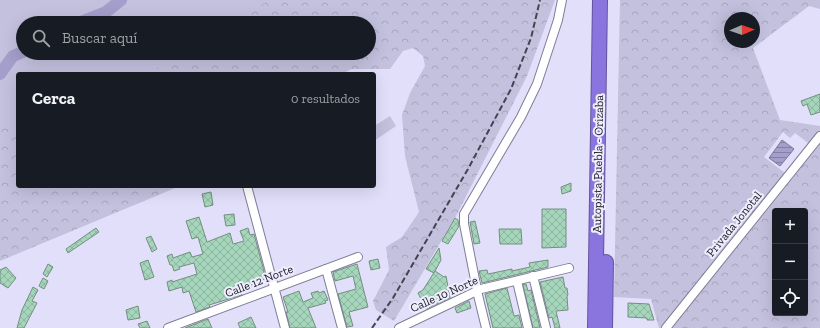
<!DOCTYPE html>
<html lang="es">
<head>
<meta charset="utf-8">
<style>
	body { margin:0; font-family:"Zilla Slab",serif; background:#20242c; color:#f1f3f6 }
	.controls { position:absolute; right:12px; bottom:12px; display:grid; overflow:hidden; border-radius:4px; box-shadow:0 4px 16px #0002 }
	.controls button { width:36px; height:36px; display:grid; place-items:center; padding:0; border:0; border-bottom:1px solid #363941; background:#171b24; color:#f1f3f6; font:20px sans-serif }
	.compass { position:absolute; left:724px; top:12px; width:36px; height:36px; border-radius:50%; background:#171b24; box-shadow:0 4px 16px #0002; rotate:88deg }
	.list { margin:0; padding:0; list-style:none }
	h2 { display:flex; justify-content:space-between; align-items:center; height:52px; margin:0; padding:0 16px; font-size:17px }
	h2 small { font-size:13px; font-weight:400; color:#9ea1a6 }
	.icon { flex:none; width:22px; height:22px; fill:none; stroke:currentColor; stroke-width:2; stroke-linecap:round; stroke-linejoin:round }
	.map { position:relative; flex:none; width:820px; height:328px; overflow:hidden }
	.search { position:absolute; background:#171b24; box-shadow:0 4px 16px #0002; left:16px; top:16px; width:360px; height:44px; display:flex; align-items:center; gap:10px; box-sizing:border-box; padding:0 14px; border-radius:22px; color:#9ea1a6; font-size:15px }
	.panel { position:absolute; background:#171b24; box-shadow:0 4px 16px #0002; left:16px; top:72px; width:360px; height:116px; border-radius:4px }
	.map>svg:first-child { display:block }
</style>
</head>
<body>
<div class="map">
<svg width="820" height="328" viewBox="0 0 820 328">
	<defs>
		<pattern id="forest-crowns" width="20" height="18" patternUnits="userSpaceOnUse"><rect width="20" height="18" fill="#c4c1df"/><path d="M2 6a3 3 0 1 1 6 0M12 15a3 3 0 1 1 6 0" fill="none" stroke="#a8a5bf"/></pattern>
		<pattern id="water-rules" width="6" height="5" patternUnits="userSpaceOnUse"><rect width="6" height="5" fill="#a39eca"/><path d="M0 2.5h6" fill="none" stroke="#8480a4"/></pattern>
		<pattern id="building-cross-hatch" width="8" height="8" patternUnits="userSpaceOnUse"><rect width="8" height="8" fill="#a5d5ba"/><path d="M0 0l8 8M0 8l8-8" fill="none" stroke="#8db6a0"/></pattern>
	</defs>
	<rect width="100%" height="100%" fill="#e2dffb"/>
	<g fill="url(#forest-crowns)" fill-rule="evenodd">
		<path d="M 0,0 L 555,0 L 527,76 L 455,218 L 394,321 L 376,310 L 373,301 L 389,270 L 386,247 L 402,237 L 419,212 L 405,156 L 402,115 L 410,93 L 425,66 L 423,56 L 413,48 L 403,51 L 390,69 L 351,69 L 342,74 L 18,74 L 18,186 L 180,186 L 0,261 ZM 23,23 L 369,23 L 369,53 L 23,53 Z"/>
		<path d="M 620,0 L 820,0 L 820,9 L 809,6 L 753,48 L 780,120 L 820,126 L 820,328 L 659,328 L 651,299 L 614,297 ZM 730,18 L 754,18 L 754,42 L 730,42 ZM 783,132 L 790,138 L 795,133 L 808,143 L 785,173 L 764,157 ZM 775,211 L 805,211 L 805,313 L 775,313 Z"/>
	</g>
	<g fill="#c4c1df">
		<polygon points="0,0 269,0 231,23 23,23 23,53 182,53 147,74 18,74 18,130 0,128"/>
		<polygon points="390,116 396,126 374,141 374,126"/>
	</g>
	<polygon fill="url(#water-rules)" stroke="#7a7698" points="782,140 794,149 780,166 769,158"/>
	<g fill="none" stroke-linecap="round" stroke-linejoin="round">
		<g stroke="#a39eca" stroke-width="12">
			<polyline points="78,23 106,12 121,0"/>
			<polyline points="0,74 13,56 23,52"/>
		</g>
	</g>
	<g fill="url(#building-cross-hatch)" stroke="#748f7f">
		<polygon points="820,94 820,112 811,115 807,104 803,106 801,101"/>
		<polygon points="571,183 571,191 562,194 561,187"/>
		<polygon points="211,192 213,205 205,207 202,194"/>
		<polygon points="542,209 566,209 566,247 542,248"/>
		<polygon points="234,214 235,225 226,226 224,215"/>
		<polygon points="199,217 207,242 230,233 233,244 244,241 240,231 248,228 250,235 254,234 266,279 252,283 254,287 241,291 242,295 209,305 210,307 196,312 189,291 183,293 182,287 169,291 167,282 172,280 172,282 197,274 194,263 179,267 180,269 174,271 172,265 170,265 167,256 172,254 173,258 190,252 192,257 203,254 198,237 192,239 186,221"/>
		<polygon points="455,218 458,220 459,226 448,244 442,241"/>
		<polygon points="475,221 480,243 474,244 470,222"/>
		<polygon points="96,228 99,232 68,253 66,249"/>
		<polygon points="499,229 521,229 522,244 500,244"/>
		<polygon points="151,236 157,249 152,252 146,238"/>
		<polygon points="439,248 441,260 434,273 426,269"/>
		<polygon points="378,259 380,268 371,270 369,261"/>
		<polygon points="148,260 154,277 145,280 140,263"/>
		<polygon points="548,260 548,267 482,283 479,271 487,270 488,274 512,269 512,271 530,267 529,263"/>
		<polygon points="48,264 53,267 47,277 43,274"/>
		<polygon points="357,264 368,307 349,312 353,326 347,327 338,294 356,289 353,276 335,281 333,272"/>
		<polygon points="6,267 16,278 8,288 0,283 0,270"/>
		<polygon points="435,271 444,277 446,276 450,298 426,309 418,293 423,290"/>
		<polygon points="563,277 565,288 567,288 568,295 567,296 568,310 556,311 560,328 555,328 552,317 549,318 540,282"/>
		<polygon points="43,278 48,281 44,289 39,286"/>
		<polygon points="526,284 528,291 531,290 540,328 533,328 523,285"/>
		<polygon points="33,287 38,290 32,301 37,303 24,328 17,328 22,310"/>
		<polygon points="507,288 514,316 519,315 522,328 493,328 485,294"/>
		<polygon points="299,291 303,302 313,298 311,293 318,291 319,293 324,291 328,300 325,301 326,303 308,308 316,328 290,328 286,312 288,312 283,297"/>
		<polygon points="469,301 471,308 457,313 455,308"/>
		<polygon points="628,303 649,304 654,320 647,320 647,318 628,317"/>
		<polygon points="138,306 140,318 128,320 126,310"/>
		<polygon points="251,317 256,328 240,328 238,323"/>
		<polygon points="208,319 212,328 185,328"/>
		<polygon points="147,321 150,328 140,328 138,324"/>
	</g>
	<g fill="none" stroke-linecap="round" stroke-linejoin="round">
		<g stroke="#807d96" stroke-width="10">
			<g id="minor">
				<polyline points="247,186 285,328"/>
				<polyline points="326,269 342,328"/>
				<polyline points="533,276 546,328"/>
				<polyline points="517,281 528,328"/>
				<polyline points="168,328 358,257"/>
				<polyline points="399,328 481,289 569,268"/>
				<polyline points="486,328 478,295 464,224 464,214 521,117 537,84 558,20 562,0"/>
				<polyline points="666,328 820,136"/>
			</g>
		</g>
		<g stroke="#63549c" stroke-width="16">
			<g id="motorway">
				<polyline points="595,328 600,0"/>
				<polyline points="605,328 606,262"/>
			</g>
		</g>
		<use href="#minor" stroke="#fff" stroke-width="8"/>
		<use href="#motorway" stroke="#8a75de" stroke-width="14"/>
		<polyline stroke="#454351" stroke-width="2" stroke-dasharray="6 3" stroke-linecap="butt" points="372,328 393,298 468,169 511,89 531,38 540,0"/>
	</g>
	<g text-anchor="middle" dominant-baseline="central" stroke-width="4" stroke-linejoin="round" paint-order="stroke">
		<g font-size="12" fill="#1a1822" stroke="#efeeff">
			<text transform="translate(598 164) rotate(-89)">Autopista Puebla - Orizaba</text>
			<text transform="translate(734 224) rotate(-51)">Privada Jonotal</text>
			<text transform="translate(259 281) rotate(-21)">Calle 12 Norte</text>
			<text transform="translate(444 294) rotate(-24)">Calle 10 Norte</text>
		</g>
	</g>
</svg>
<div class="controls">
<button>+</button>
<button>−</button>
<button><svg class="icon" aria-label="locate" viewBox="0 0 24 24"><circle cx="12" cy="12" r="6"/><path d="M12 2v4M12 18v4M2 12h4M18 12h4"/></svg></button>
</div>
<svg class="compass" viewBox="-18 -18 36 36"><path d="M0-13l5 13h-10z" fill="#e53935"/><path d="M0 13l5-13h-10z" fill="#9ea1a6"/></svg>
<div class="search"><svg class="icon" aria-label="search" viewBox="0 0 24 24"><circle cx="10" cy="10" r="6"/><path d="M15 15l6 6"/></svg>Buscar aquí</div>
<section class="panel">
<h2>Cerca<small>0 resultados</small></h2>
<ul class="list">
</ul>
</section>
</div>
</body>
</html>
